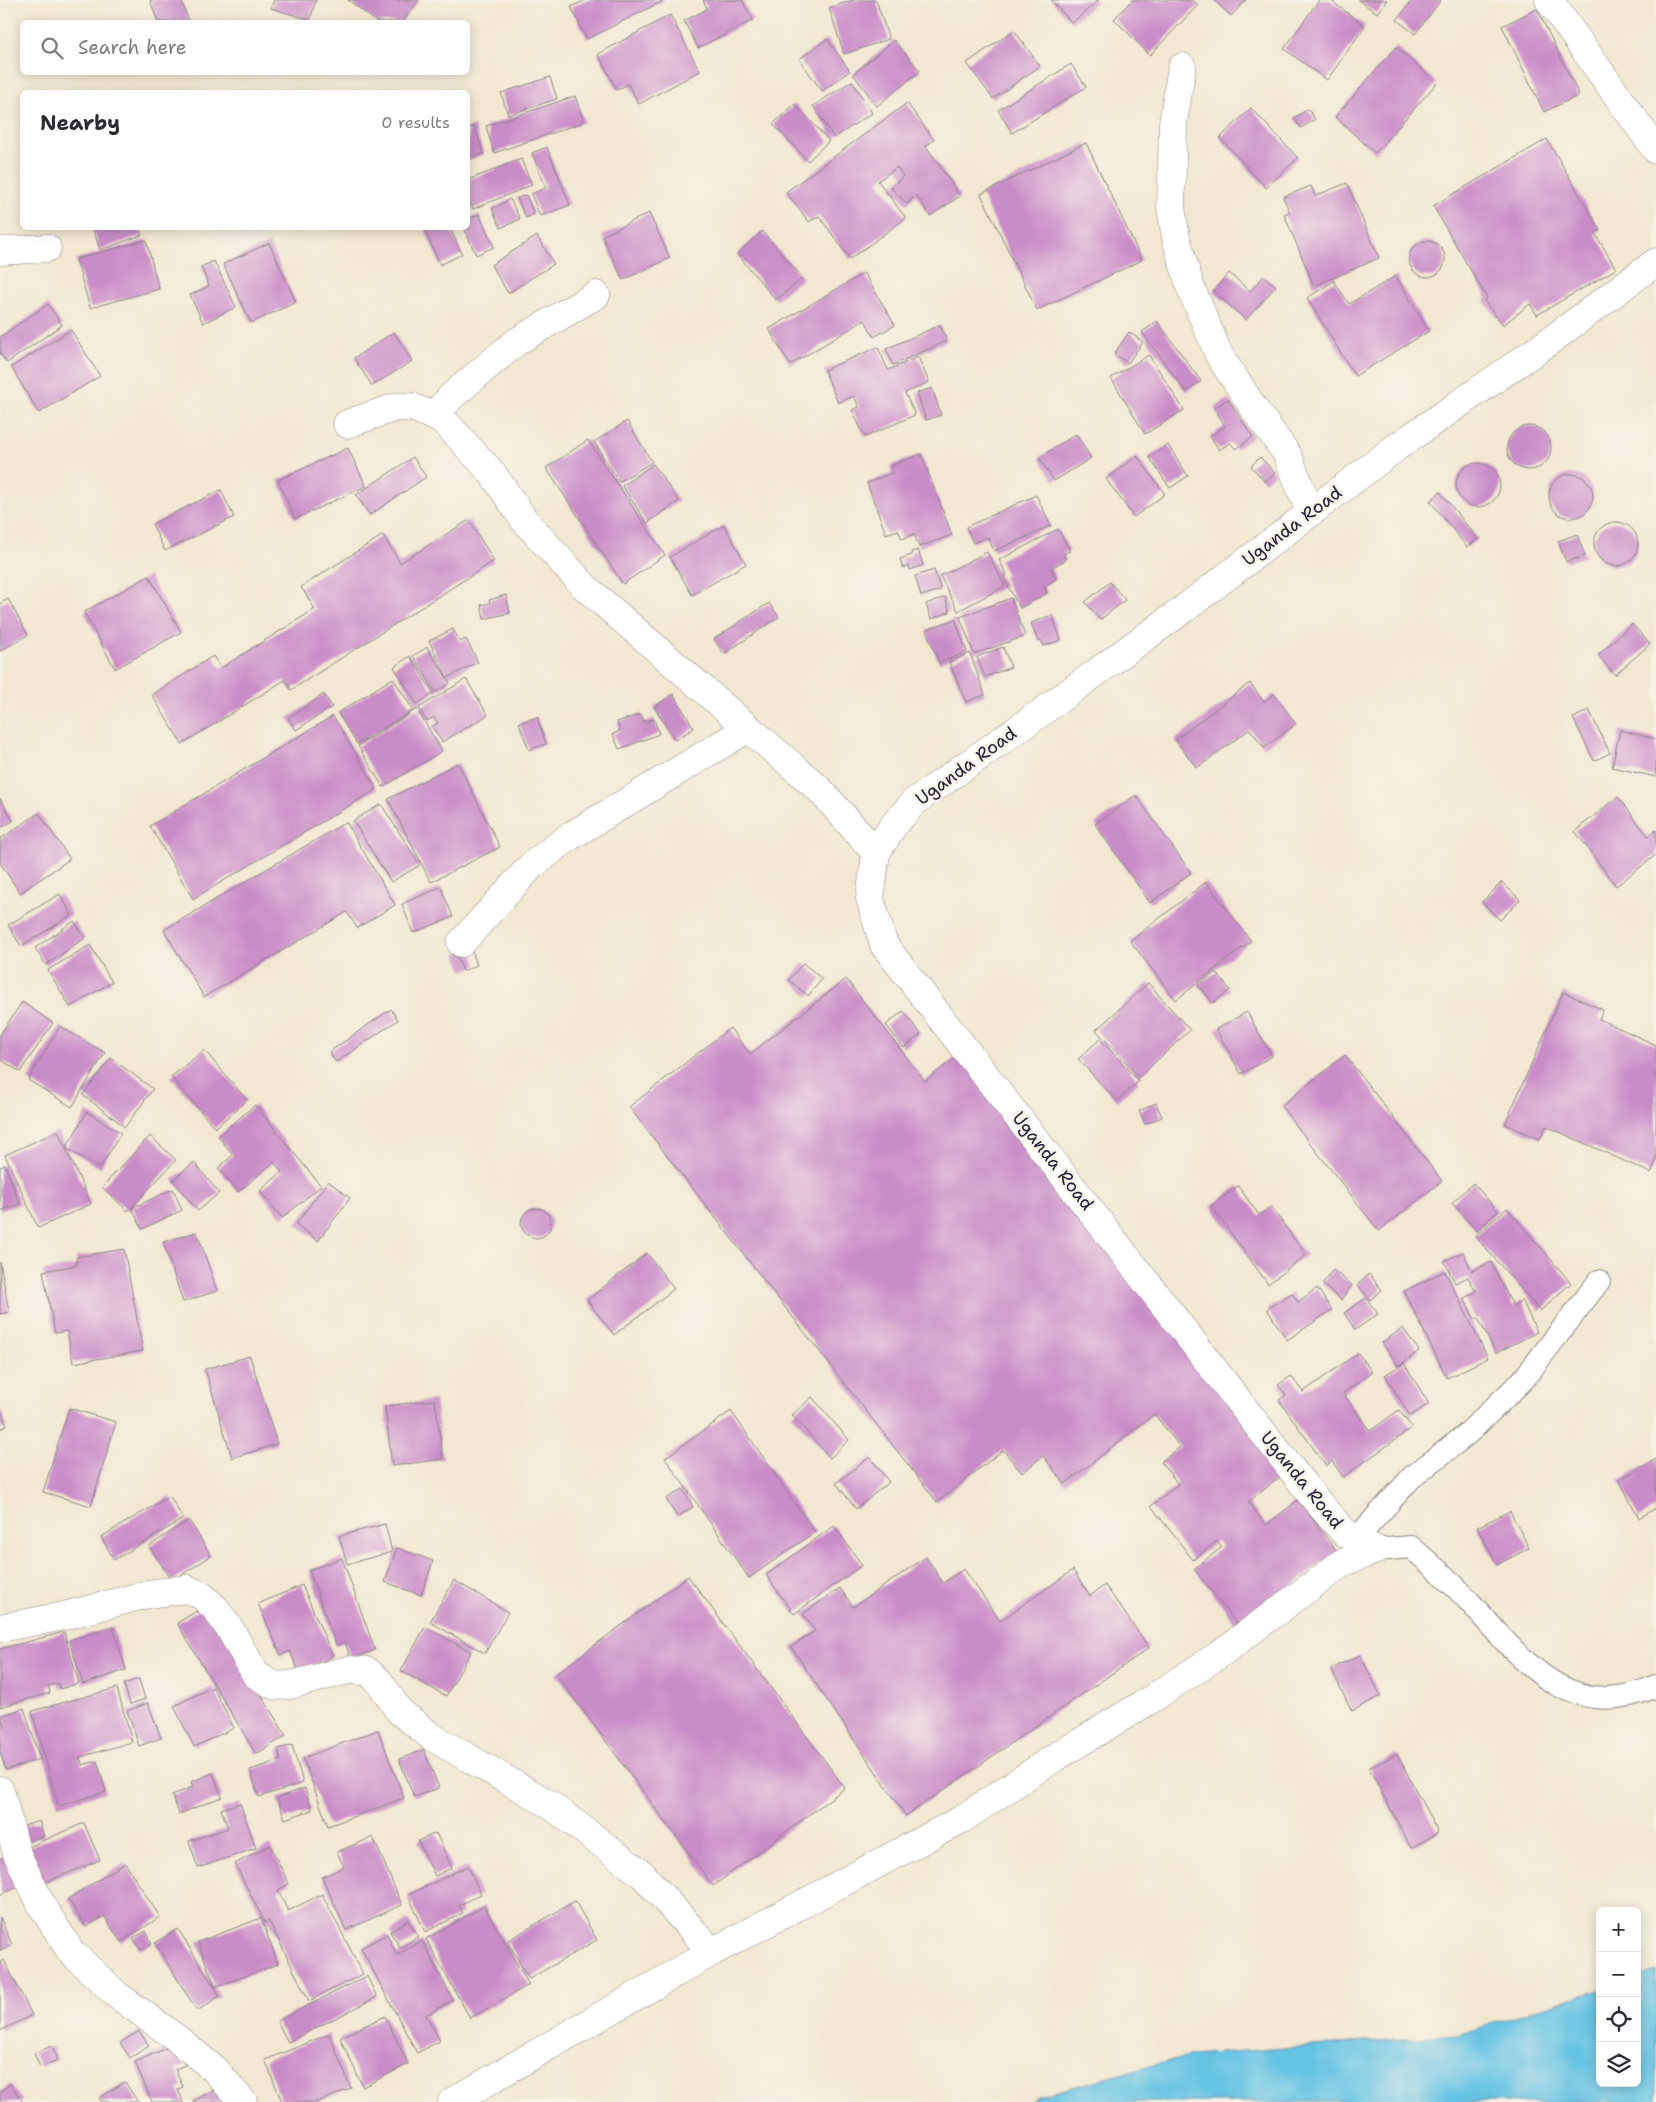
<!DOCTYPE html>
<html lang="en">
<head>
<meta charset="utf-8">
<style>
	body { margin:0; font-family:"Shantell Sans",sans-serif; background:#f2f2f3; color:#2b2b33 }
	.controls { position:absolute; right:15px; bottom:15px; display:grid; overflow:hidden; border-radius:8px; box-shadow:0 2px 12px #0003 }
	.controls button { width:45px; height:45px; display:grid; place-items:center; padding:0; border:0; border-bottom:1px solid #e1e1e2; background:#fff; color:#2b2b33; font:25px sans-serif }
	.list { margin:0; padding:0; list-style:none }
	h2 { display:flex; justify-content:space-between; align-items:center; height:65px; margin:0; padding:0 20px; font-size:21px }
	h2 small { font-size:16px; font-weight:400; color:#7c7c81 }
	.icon { flex:none; width:28px; height:28px; fill:none; stroke:currentColor; stroke-width:2; stroke-linecap:round; stroke-linejoin:round }
	.map { position:relative; flex:none; width:1656px; height:2102px; overflow:hidden }
	.search { position:absolute; background:#fff; box-shadow:0 2px 12px #0003; left:20px; top:20px; width:450px; height:55px; display:flex; align-items:center; gap:12px; box-sizing:border-box; padding:0 18px; border-radius:8px; color:#7c7c81; font-size:19px }
	.panel { position:absolute; background:#fff; box-shadow:0 2px 12px #0003; left:20px; top:90px; width:450px; height:140px; border-radius:8px }
	.map>svg:first-child { display:block }
</style>
</head>
<body>
<div class="map">
<svg width="1656" height="2102" viewBox="0 0 1656 2102">
	<rect width="100%" height="100%" fill="#f7f3e8"/>
	<filter id="ink" filterUnits="userSpaceOnUse"><feTurbulence type="fractalNoise" baseFrequency=".02" numOctaves="2"/><feDisplacementMap in="SourceGraphic" scale="10" xChannelSelector="R" yChannelSelector="G"/><feConvolveMatrix kernelMatrix="1 2 1 2 8 2 1 2 1" color-interpolation-filters="sRGB"/></filter>
	<filter id="wash" filterUnits="userSpaceOnUse"><feTurbulence type="fractalNoise" baseFrequency=".0096" numOctaves="4" result="noise"/><feDisplacementMap in="SourceGraphic" scale="20" xChannelSelector="R" yChannelSelector="G"/><feGaussianBlur stdDeviation="1.12" result="paint"/><feColorMatrix in="noise" values="0 0 0 0 0 0 0 0 0 0 0 0 0 0 0 0 0 1.4 0 .05"/><feComposite in="paint" operator="in"/></filter>
	<g filter="url(#wash)">
		<rect width="100%" height="100%" fill="#f2e7d0"/>
		<polygon fill="#66c3e4" stroke="#447290" points="1656,1971 1656,2102 1029,2102 1035,2097 1192,2055 1457,2035 1600,1989 1600,2083 1637,2083 1637,1977"/>
		<g id="blocks">
			<g fill="#ca8cc8">
				<polygon points="150,0 181,0 189,22 158,22"/>
				<polygon points="274,0 316,0 310,20 271,8"/>
				<polygon points="348,0 419,0 402,22 377,22"/>
				<polygon points="586,0 665,0 587,39 571,7"/>
				<polygon points="703,0 742,0 753,20 698,48 684,21 707,9"/>
				<polygon points="853,0 876,0 889,39 844,54 829,8"/>
				<polygon points="1051,0 1099,0 1072,23"/>
				<polygon points="1132,0 1192,0 1198,5 1150,55 1114,19"/>
				<polygon points="1214,0 1246,0 1231,16"/>
				<polygon points="1319,0 1330,0 1365,26 1327,80 1284,49"/>
				<polygon points="1358,0 1387,0 1377,13"/>
				<polygon points="1412,0 1441,0 1415,34 1397,20"/>
				<polygon points="1537,9 1579,95 1544,112 1502,26"/>
				<polygon points="670,15 700,71 639,104 628,84 617,90 598,54"/>
				<polygon points="1014,30 1040,66 993,99 967,63"/>
				<polygon points="827,39 850,71 822,91 799,59"/>
				<polygon points="894,40 920,71 877,106 853,74"/>
				<polygon points="1396,47 1437,83 1375,153 1335,117"/>
				<polygon points="1071,64 1086,87 1012,133 998,110"/>
				<polygon points="550,77 557,99 508,115 501,93"/>
				<polygon points="852,81 872,113 834,138 813,106"/>
				<polygon points="575,96 584,122 494,153 486,126"/>
				<polygon points="907,103 934,140 926,146 960,196 930,216 916,195 907,204 891,188 903,176 897,167 878,181 906,218 850,259 819,216 809,222 786,192"/>
				<polygon points="795,104 829,141 808,161 773,124"/>
				<polygon points="1251,108 1298,158 1266,188 1220,138"/>
				<polygon points="1308,109 1315,119 1301,128 1294,118"/>
				<polygon points="474,126 484,154 468,160 468,128"/>
				<polygon points="1547,139 1600,230 1595,233 1616,269 1537,315 1530,304 1503,325 1484,301 1487,298 1433,206"/>
				<polygon points="1086,143 1142,260 1037,310 981,194"/>
				<polygon points="547,147 570,205 540,216 531,194 546,188 532,153"/>
				<polygon points="521,159 532,185 473,209 468,196 468,180"/>
				<polygon points="1347,183 1379,258 1314,286 1284,214 1290,212 1283,197 1311,186 1315,196"/>
				<polygon points="526,195 534,214 526,218 517,198"/>
				<polygon points="510,199 520,219 501,228 492,209"/>
				<polygon points="649,213 670,258 623,280 602,236"/>
				<polygon points="479,214 494,247 476,255 464,228 468,228 468,219"/>
				<polygon points="98,228 139,228 142,235 100,250 93,229"/>
				<polygon points="424,228 450,228 462,254 440,265"/>
				<polygon points="762,231 803,278 776,300 737,254"/>
				<polygon points="537,236 554,264 508,293 491,265"/>
				<polygon points="146,240 159,289 90,308 76,259"/>
				<circle cx="1427" cy="259" r="18"/>
				<polygon points="269,243 296,302 251,323 223,264"/>
				<polygon points="214,261 236,307 203,323 190,295 209,286 201,267"/>
				<polygon points="864,273 895,325 874,337 865,320 790,365 769,329"/>
				<polygon points="1229,273 1250,291 1264,276 1276,286 1246,320 1213,291"/>
				<polygon points="1396,276 1429,331 1355,376 1307,298 1334,281 1349,304"/>
				<polygon points="48,304 62,325 7,363 0,353 0,337"/>
				<polygon points="1157,321 1201,381 1186,392 1142,332"/>
				<polygon points="940,325 947,341 893,365 886,349"/>
				<polygon points="71,330 100,376 39,413 11,367"/>
				<polygon points="394,332 412,361 372,386 354,358"/>
				<polygon points="1129,332 1143,342 1128,363 1114,354"/>
				<polygon points="878,347 888,370 918,357 929,382 905,393 915,415 865,437 852,410 859,407 854,396 838,403 824,370"/>
				<polygon points="1149,355 1184,410 1145,434 1111,378"/>
				<polygon points="932,388 941,415 926,420 917,393"/>
				<polygon points="1228,399 1253,437 1236,449 1230,443 1219,450 1210,436 1225,426 1214,408"/>
				<polygon points="627,421 652,462 619,482 594,442"/>
				<circle cx="1529" cy="448" r="22"/>
				<polygon points="1076,434 1091,458 1054,481 1039,458"/>
				<polygon points="588,440 665,555 623,584 546,468"/>
				<polygon points="1168,445 1188,476 1170,488 1149,457"/>
				<polygon points="348,448 366,486 295,519 278,480"/>
				<polygon points="921,454 952,535 919,547 914,534 902,539 898,530 886,534 867,483 892,473 890,466"/>
				<polygon points="1137,456 1165,494 1134,517 1106,479"/>
				<polygon points="413,457 426,477 370,515 356,495"/>
				<polygon points="1260,457 1275,473 1265,482 1251,466"/>
				<circle cx="1478" cy="485" r="22"/>
				<polygon points="653,464 679,501 647,523 622,486"/>
				<circle cx="1571" cy="496" r="22"/>
				<polygon points="221,490 234,517 165,551 152,524"/>
				<polygon points="1440,492 1478,539 1467,547 1430,501"/>
				<polygon points="1036,495 1051,526 994,551 988,537 973,543 966,527"/>
				<polygon points="469,520 494,561 291,690 285,680 182,744 152,695 213,656 221,668 315,609 301,587 383,535 400,563"/>
				<circle cx="1616" cy="544" r="22"/>
				<polygon points="724,525 746,564 692,595 670,557"/>
				<polygon points="1058,529 1070,551 1063,554 1066,560 1051,568 1056,579 1044,586 1047,593 1020,608 1003,577 1007,575 999,560"/>
				<polygon points="1577,534 1585,556 1566,562 1558,541"/>
				<polygon points="918,550 923,565 910,570 909,566 903,568 900,559 912,555 911,552"/>
				<polygon points="987,552 1005,586 958,611 940,576"/>
				<polygon points="934,570 941,590 921,596 915,576"/>
				<polygon points="149,576 181,632 115,669 84,612"/>
				<polygon points="1110,582 1125,600 1100,620 1085,602"/>
				<polygon points="506,595 510,613 484,619 481,605 490,603 489,600"/>
				<polygon points="945,597 950,612 931,619 926,604"/>
				<polygon points="1011,598 1025,636 974,654 960,617"/>
				<polygon points="8,599 28,635 0,651 0,604"/>
				<polygon points="769,603 779,617 724,654 714,639"/>
				<polygon points="1052,615 1061,640 1044,646 1041,640 1038,641 1031,623"/>
				<polygon points="955,619 967,652 939,663 926,630"/>
				<polygon points="1632,624 1650,644 1615,675 1598,655"/>
				<polygon points="453,629 460,642 466,639 478,662 447,678 429,641"/>
				<polygon points="427,647 450,683 436,692 413,656"/>
				<polygon points="1003,647 1011,667 985,677 977,657"/>
				<polygon points="970,653 985,695 966,702 949,662"/>
				<polygon points="410,656 434,693 417,704 394,667"/>
				<polygon points="393,678 413,710 357,744 338,713"/>
				<polygon points="466,679 488,715 442,742 432,726 438,723 434,717 427,721 419,708"/>
				<polygon points="1250,683 1264,702 1274,694 1296,724 1264,748 1250,729 1197,768 1175,740"/>
				<polygon points="324,694 332,707 296,730 288,718"/>
				<polygon points="673,694 694,728 675,740 654,707"/>
				<polygon points="417,709 442,751 383,787 358,746"/>
				<polygon points="1589,710 1610,753 1594,761 1573,718"/>
				<polygon points="641,714 644,722 654,719 659,734 619,749 613,734 620,731 617,722"/>
				<polygon points="333,716 377,789 193,899 150,826"/>
				<polygon points="537,717 546,744 529,750 519,723"/>
				<polygon points="1620,730 1656,739 1656,777 1612,767"/>
				<polygon points="458,763 500,847 431,882 388,799"/>
				<polygon points="1136,795 1191,873 1150,903 1095,824"/>
				<polygon points="1618,797 1648,836 1656,830 1656,855 1616,886 1575,831"/>
				<polygon points="0,798 13,821 0,828"/>
				<polygon points="381,804 420,865 391,882 353,821"/>
				<polygon points="39,813 70,859 20,893 0,863 0,839"/>
				<polygon points="346,822 395,905 357,928 347,912 204,997 164,930"/>
				<polygon points="1206,882 1251,941 1176,1000 1130,941"/>
				<polygon points="1502,882 1520,900 1500,920 1482,902"/>
				<polygon points="441,887 453,917 413,933 402,904"/>
				<polygon points="60,894 72,915 21,946 8,925"/>
				<polygon points="74,921 85,938 46,965 35,948"/>
				<polygon points="90,945 112,982 70,1007 48,970"/>
				<polygon points="471,948 477,965 463,971 456,954"/>
				<polygon points="803,963 822,979 808,996 789,980"/>
				<polygon points="1216,972 1230,990 1213,1003 1198,985"/>
				<polygon points="846,979 925,1081 963,1052 1288,1471 1248,1502 1266,1525 1298,1500 1337,1551 1239,1627 1194,1569 1222,1547 1217,1541 1193,1560 1151,1506 1178,1484 1161,1462 1180,1447 1154,1414 1065,1484 1043,1456 1022,1473 1003,1450 937,1502 629,1107 730,1028 750,1054"/>
				<polygon points="1148,983 1190,1030 1139,1077 1096,1030"/>
				<polygon points="1563,992 1603,1010 1599,1019 1656,1045 1656,1161 1651,1173 1546,1126 1540,1139 1505,1124"/>
				<polygon points="22,1002 53,1023 20,1072 0,1059 0,1035"/>
				<polygon points="391,1009 398,1020 336,1062 329,1052"/>
				<polygon points="903,1011 921,1034 904,1048 886,1025"/>
				<polygon points="1247,1012 1272,1056 1241,1074 1216,1029"/>
				<polygon points="60,1026 105,1053 72,1107 28,1080"/>
				<polygon points="1100,1039 1139,1081 1117,1101 1078,1059"/>
				<polygon points="204,1050 247,1100 215,1128 171,1077"/>
				<polygon points="1345,1055 1442,1181 1379,1231 1281,1106"/>
				<polygon points="111,1058 153,1089 125,1127 83,1095"/>
				<polygon points="1156,1103 1162,1117 1145,1124 1139,1111"/>
				<polygon points="255,1105 321,1186 282,1218 260,1191 282,1172 274,1162 238,1192 218,1168 233,1155 218,1136"/>
				<polygon points="87,1112 121,1133 100,1168 66,1148"/>
				<polygon points="58,1131 91,1204 38,1228 5,1155"/>
				<polygon points="150,1136 176,1160 128,1211 102,1187"/>
				<polygon points="194,1162 219,1193 198,1211 173,1180"/>
				<polygon points="5,1165 20,1204 0,1211 0,1167"/>
				<polygon points="328,1181 350,1198 318,1241 296,1224"/>
				<polygon points="1473,1183 1498,1211 1477,1231 1452,1203"/>
				<polygon points="1238,1186 1259,1215 1271,1207 1306,1255 1268,1284 1211,1206"/>
				<polygon points="173,1189 182,1210 142,1229 132,1208"/>
				<polygon points="1507,1208 1571,1283 1540,1311 1475,1236"/>
				<circle cx="536" cy="1223" r="15"/>
				<polygon points="197,1232 217,1291 183,1302 163,1242"/>
				<polygon points="124,1249 143,1351 73,1363 67,1331 55,1333 43,1271 77,1265 76,1257"/>
				<polygon points="1463,1252 1472,1271 1491,1262 1513,1306 1522,1300 1537,1332 1496,1353 1478,1318 1475,1320 1464,1298 1476,1292 1468,1277 1455,1283 1444,1261"/>
				<polygon points="647,1253 674,1289 614,1335 587,1300"/>
				<polygon points="0,1262 9,1312 0,1314"/>
				<polygon points="1333,1270 1352,1285 1341,1300 1322,1284"/>
				<polygon points="1445,1271 1488,1358 1447,1378 1404,1291"/>
				<polygon points="1369,1274 1382,1290 1370,1300 1357,1284"/>
				<polygon points="1317,1288 1332,1310 1287,1340 1267,1309 1292,1293 1298,1302"/>
				<polygon points="1366,1298 1378,1314 1355,1330 1344,1313"/>
				<polygon points="1403,1328 1419,1351 1398,1366 1382,1343"/>
				<polygon points="1358,1353 1372,1372 1343,1393 1370,1431 1399,1410 1412,1428 1343,1477 1332,1461 1326,1466 1279,1400 1286,1395 1278,1385 1291,1376 1303,1392"/>
				<polygon points="250,1356 277,1444 232,1458 205,1369"/>
				<polygon points="1404,1363 1429,1404 1410,1416 1385,1375"/>
				<polygon points="812,1397 849,1440 830,1458 792,1415"/>
				<polygon points="435,1400 443,1459 392,1466 385,1406"/>
				<polygon points="0,1408 7,1426 0,1429"/>
				<polygon points="69,1408 116,1422 91,1506 43,1492"/>
				<polygon points="731,1411 815,1532 749,1578 665,1458"/>
				<polygon points="870,1457 889,1482 856,1509 836,1483"/>
				<polygon points="1656,1459 1656,1508 1639,1518 1619,1480"/>
				<polygon points="683,1489 693,1507 677,1517 666,1499"/>
				<polygon points="170,1496 183,1519 114,1560 101,1537"/>
				<polygon points="1510,1511 1529,1548 1497,1565 1477,1527"/>
				<polygon points="189,1520 211,1556 172,1581 149,1546"/>
				<polygon points="385,1524 392,1552 347,1564 339,1536"/>
				<polygon points="834,1526 862,1565 794,1614 766,1575"/>
				<polygon points="397,1548 433,1561 421,1595 385,1582"/>
				<polygon points="926,1557 943,1583 964,1569 1000,1621 1073,1570 1090,1596 1105,1585 1149,1648 906,1816 791,1647 815,1631 803,1614 840,1588 853,1607"/>
				<polygon points="342,1558 375,1650 351,1659 345,1642 336,1645 309,1570"/>
				<polygon points="688,1576 845,1788 713,1886 556,1674"/>
				<polygon points="454,1580 508,1612 485,1653 430,1622"/>
				<polygon points="302,1585 333,1656 299,1672 290,1651 281,1655 258,1604"/>
				<polygon points="207,1605 286,1736 256,1754 177,1623"/>
				<polygon points="113,1627 126,1670 83,1684 69,1640"/>
				<polygon points="425,1627 471,1652 446,1696 401,1671"/>
				<polygon points="64,1632 79,1683 60,1689 58,1683 48,1686 50,1693 0,1707 0,1649"/>
				<polygon points="1360,1655 1381,1696 1352,1711 1331,1669"/>
				<polygon points="139,1679 145,1699 130,1704 124,1684"/>
				<polygon points="213,1687 234,1728 194,1747 174,1706"/>
				<polygon points="117,1688 132,1742 80,1757 82,1765 97,1761 106,1792 58,1806 32,1711"/>
				<polygon points="148,1703 161,1738 139,1746 127,1711"/>
				<polygon points="24,1708 40,1759 6,1770 0,1752 0,1728 4,1727 1,1716"/>
				<polygon points="378,1730 404,1798 328,1826 303,1758"/>
				<polygon points="292,1745 303,1783 259,1797 250,1770 281,1760 278,1749"/>
				<polygon points="424,1750 439,1788 414,1797 399,1759"/>
				<polygon points="1397,1754 1438,1833 1411,1848 1369,1768"/>
				<polygon points="213,1773 222,1797 179,1814 172,1795 193,1787 191,1782"/>
				<polygon points="305,1788 312,1810 285,1819 277,1798"/>
				<polygon points="240,1803 256,1848 198,1868 189,1841 228,1828 221,1809"/>
				<polygon points="39,1821 44,1836 21,1844 15,1829"/>
				<polygon points="84,1823 100,1860 41,1884 26,1848"/>
				<polygon points="436,1833 452,1868 435,1876 418,1841"/>
				<polygon points="373,1837 402,1905 346,1930 322,1877 344,1867 337,1852"/>
				<polygon points="270,1845 289,1884 278,1890 288,1911 322,1894 363,1974 309,2001 269,1921 265,1923 235,1864"/>
				<polygon points="4,1857 18,1887 0,1895 0,1858"/>
				<polygon points="125,1863 160,1917 121,1942 104,1916 86,1927 68,1899"/>
				<polygon points="468,1866 481,1894 459,1905 463,1913 425,1932 408,1895"/>
				<polygon points="575,1901 597,1940 529,1979 507,1941"/>
				<polygon points="484,1906 529,1985 470,2018 426,1939"/>
				<polygon points="0,1917 12,1945 0,1950"/>
				<polygon points="261,1918 278,1964 215,1987 198,1942"/>
				<polygon points="408,1920 418,1936 401,1948 390,1932"/>
				<polygon points="178,1929 220,1996 197,2011 155,1943"/>
				<polygon points="146,1931 152,1944 140,1950 133,1938"/>
				<polygon points="387,1934 397,1955 422,1941 453,2000 426,2015 440,2041 417,2053 361,1948"/>
				<polygon points="4,1960 32,2015 0,2031 0,1962"/>
				<polygon points="367,1976 377,1997 288,2042 277,2021"/>
				<polygon points="385,2016 408,2064 363,2087 340,2038"/>
				<polygon points="139,2031 149,2046 130,2058 120,2043"/>
				<polygon points="329,2034 351,2088 318,2102 282,2102 265,2060"/>
				<polygon points="176,2044 185,2065 175,2069 183,2087 178,2089 183,2102 152,2102 135,2062"/>
				<polygon points="52,2046 58,2060 40,2067 34,2053"/>
				<polygon points="125,2082 138,2102 102,2102 99,2098"/>
				<polygon points="10,2084 23,2102 0,2102 0,2092"/>
				<polygon points="223,2085 232,2102 192,2102"/>
			</g>
		</g>
	</g>
	<g filter="url(#ink)">
		<use href="#blocks" fill-opacity="0" stroke="#8a8486" stroke-width="1"/>
		<g fill="none" stroke-linecap="round" stroke-linejoin="round">
			<g stroke="#8a8486" stroke-width="24">
				<g id="service">
					<polyline points="1356,1539 1412,1477 1466,1435 1523,1380 1599,1281"/>
					<path d="M 1376,1550 L 1411,1547 C 1430,1564 1450,1580 1467,1599 C 1520,1657 1567,1726 1656,1686"/>
				</g>
			</g>
			<g stroke="#8a8486" stroke-width="29">
				<g id="minor">
					<polyline points="1549,0 1656,150"/>
					<polyline points="1182,67 1173,123 1171,208 1176,238 1190,286 1219,355 1253,407 1287,454 1310,512"/>
					<polyline points="0,251 47,248"/>
					<polyline points="433,416 452,396 516,342 596,295"/>
					<polyline points="347,424 396,407 412,407 444,421 492,473 525,521 585,587 819,789 876,853"/>
					<polyline points="461,943 531,866 569,837 747,729"/>
					<polyline points="1376,1550 1344,1532 1314,1498 884,945 870,899 876,853 893,826 914,802 1028,722 1184,609 1398,446 1543,346 1656,262"/>
					<polyline points="0,1628 64,1616 148,1594 187,1589 201,1595 215,1608 230,1629 256,1675 275,1686 291,1685 348,1670 367,1671 379,1681 399,1711 432,1737 549,1804 643,1875 712,1952"/>
					<polyline points="0,1790 17,1854 42,1906 71,1952 117,1995 175,2037 215,2070 243,2102"/>
					<polyline points="452,2102 712,1952 962,1819 1054,1758 1150,1700 1220,1654 1342,1563 1376,1550"/>
				</g>
			</g>
			<use href="#service" stroke="#fff" stroke-width="22"/>
			<use href="#minor" stroke="#fff" stroke-width="28"/>
		</g>
	</g>
	<g text-anchor="middle" dominant-baseline="central" stroke-width="5" stroke-linejoin="round" paint-order="stroke">
		<g font-size="18" fill="#22223b" stroke="#f7f3e8">
			<text transform="translate(1292 526) rotate(-37)">Uganda Road</text>
			<text transform="translate(966 766) rotate(-36)">Uganda Road</text>
			<text transform="translate(1053 1161) rotate(52)">Uganda Road</text>
			<text transform="translate(1302 1480) rotate(51)">Uganda Road</text>
		</g>
	</g>
</svg>
<div class="controls">
<button>+</button>
<button>−</button>
<button><svg class="icon" aria-label="locate" viewBox="0 0 24 24"><circle cx="12" cy="12" r="6"/><path d="M12 2v4M12 18v4M2 12h4M18 12h4"/></svg></button>
<button><svg class="icon" aria-label="layers" viewBox="0 0 24 24"><path d="M12 4l9 5-9 5-9-5zM3 14l9 5 9-5"/></svg></button>
</div>
<div class="search"><svg class="icon" aria-label="search" viewBox="0 0 24 24"><circle cx="10" cy="10" r="6"/><path d="M15 15l6 6"/></svg>Search here</div>
<section class="panel">
<h2>Nearby<small>0 results</small></h2>
<ul class="list">
</ul>
</section>
</div>
</body>
</html>
